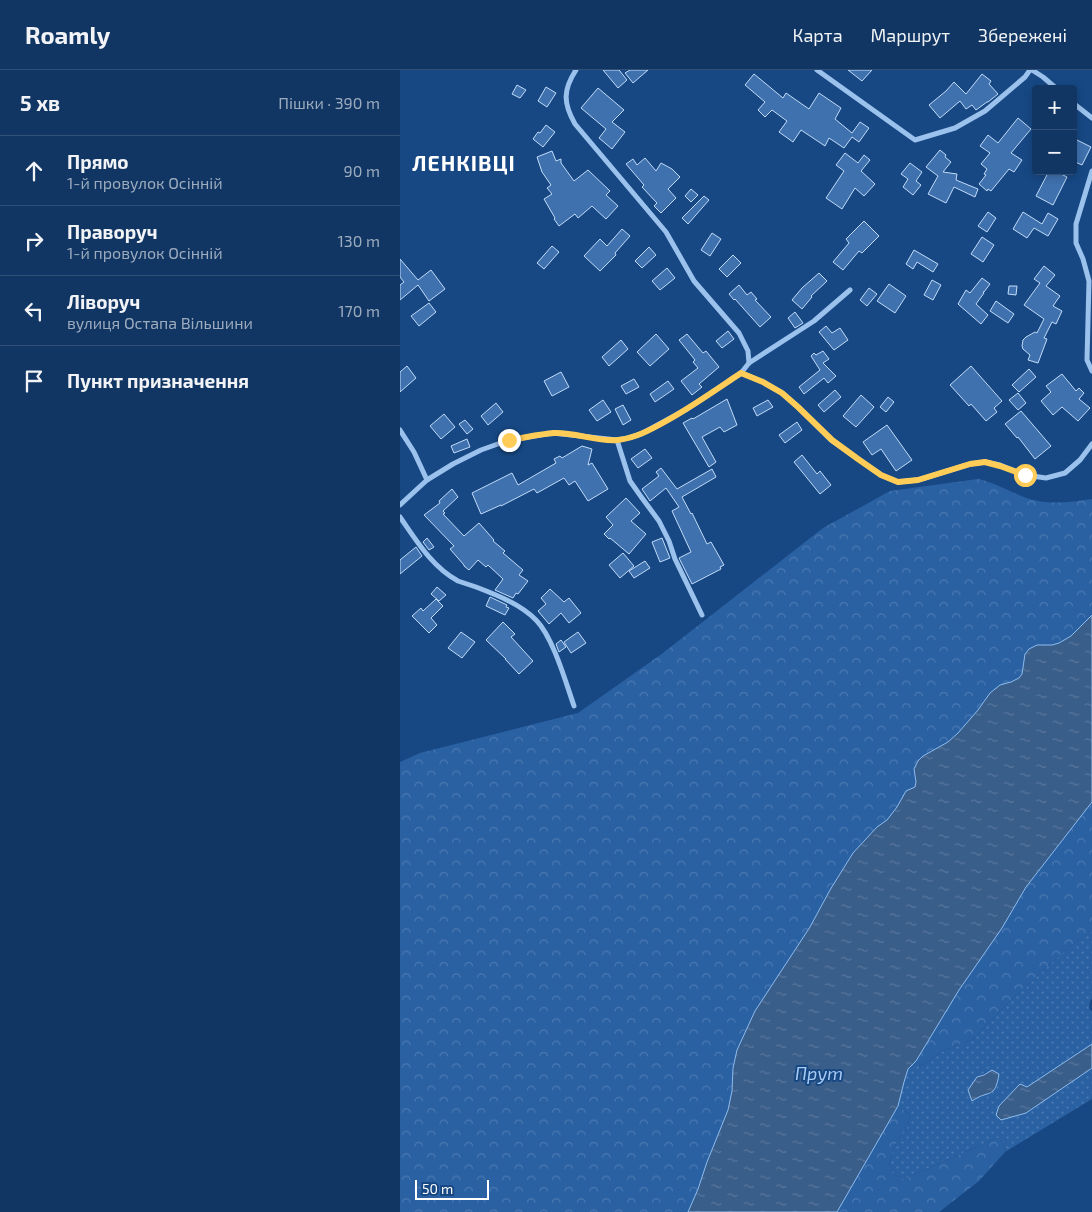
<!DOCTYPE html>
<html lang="uk">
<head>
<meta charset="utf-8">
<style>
	body { margin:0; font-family:"Exo 2",sans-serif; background:#1e416c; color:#f1f3f6 }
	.controls { position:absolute; right:15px; top:15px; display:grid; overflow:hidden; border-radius:5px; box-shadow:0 2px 8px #0003 }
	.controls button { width:45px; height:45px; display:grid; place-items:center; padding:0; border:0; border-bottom:1px solid #305078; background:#113663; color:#f1f3f6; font:25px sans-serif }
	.scale { position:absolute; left:15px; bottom:12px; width:74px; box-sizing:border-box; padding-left:5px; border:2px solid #fff; border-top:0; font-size:14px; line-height:18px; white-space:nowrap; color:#fff; -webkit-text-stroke:4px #174884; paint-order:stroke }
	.stop { position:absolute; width:15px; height:15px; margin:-11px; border:4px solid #ffcd57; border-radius:50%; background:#fff }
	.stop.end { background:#ffcd57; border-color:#fff; box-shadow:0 1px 5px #0008 }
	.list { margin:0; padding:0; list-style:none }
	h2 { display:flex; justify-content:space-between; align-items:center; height:65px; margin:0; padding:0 20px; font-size:21px }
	h2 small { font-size:16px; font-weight:400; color:#9cabbe }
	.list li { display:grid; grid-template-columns:32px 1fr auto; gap:15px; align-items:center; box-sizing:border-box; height:70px; padding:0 20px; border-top:1px solid #305078 }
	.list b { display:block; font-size:19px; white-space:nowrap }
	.list p { margin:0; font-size:16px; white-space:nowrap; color:#9cabbe }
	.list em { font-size:16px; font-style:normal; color:#9cabbe }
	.icon { flex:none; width:28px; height:28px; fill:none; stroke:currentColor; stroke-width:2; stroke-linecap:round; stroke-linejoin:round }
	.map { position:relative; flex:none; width:692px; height:1142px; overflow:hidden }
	header { display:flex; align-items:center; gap:30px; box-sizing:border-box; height:70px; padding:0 25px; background:#113663; border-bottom:1px solid #305078 }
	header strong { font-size:24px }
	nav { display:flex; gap:28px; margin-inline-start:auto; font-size:18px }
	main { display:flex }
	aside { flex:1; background:#113663 }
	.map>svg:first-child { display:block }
</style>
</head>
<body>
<header>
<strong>Roamly</strong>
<nav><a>Карта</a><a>Маршрут</a><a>Збережені</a></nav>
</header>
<main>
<aside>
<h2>5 хв<small>Пішки · 390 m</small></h2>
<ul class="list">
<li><svg class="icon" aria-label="ahead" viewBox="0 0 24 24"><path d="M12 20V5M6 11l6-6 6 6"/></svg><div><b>Прямо</b><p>1-й провулок Осінній</p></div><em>90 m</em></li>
<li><svg class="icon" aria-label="right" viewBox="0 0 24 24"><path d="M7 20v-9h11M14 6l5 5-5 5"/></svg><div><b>Праворуч</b><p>1-й провулок Осінній</p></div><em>130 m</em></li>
<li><svg class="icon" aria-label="left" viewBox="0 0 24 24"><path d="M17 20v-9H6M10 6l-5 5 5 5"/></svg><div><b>Ліворуч</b><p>вулиця Остапа Вільшини</p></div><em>170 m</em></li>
<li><svg class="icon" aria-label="arrive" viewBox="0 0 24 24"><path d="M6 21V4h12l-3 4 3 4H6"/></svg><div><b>Пункт призначення</b></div></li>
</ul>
</aside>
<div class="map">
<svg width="692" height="1142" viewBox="0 0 692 1142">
	<defs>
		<pattern id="grass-dots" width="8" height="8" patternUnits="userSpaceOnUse" patternTransform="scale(1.25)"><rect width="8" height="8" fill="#2a61a3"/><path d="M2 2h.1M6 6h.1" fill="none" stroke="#4a79b1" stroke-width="1.8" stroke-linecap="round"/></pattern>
		<pattern id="forest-crowns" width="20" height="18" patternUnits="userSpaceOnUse" patternTransform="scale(1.25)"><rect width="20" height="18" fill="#2a61a3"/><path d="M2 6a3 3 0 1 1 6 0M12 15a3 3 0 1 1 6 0" fill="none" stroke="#4a79b1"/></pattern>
		<pattern id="water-ripples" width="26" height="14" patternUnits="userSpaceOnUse" patternTransform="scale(1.25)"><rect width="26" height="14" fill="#3a5e8a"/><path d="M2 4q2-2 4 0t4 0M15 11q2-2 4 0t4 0" fill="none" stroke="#58769c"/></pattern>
	</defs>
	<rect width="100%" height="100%" fill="#174884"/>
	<path fill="url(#grass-dots)" fill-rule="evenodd" d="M 692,860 L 692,929 L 690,931 L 689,938 L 692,942 L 692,974 L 627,1017 L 626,1043 L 692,998 L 692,1029 L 605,1082 L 603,1072 L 597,1068 L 504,1109 L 493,1104 L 489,1096 L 494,1077 L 508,1056 L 510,1045 L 498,1036 L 504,1012 L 508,999 L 516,991 L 520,996 L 543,981 L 573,969 L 612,929 L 669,877 ZM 592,1000 L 592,1023 L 579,1026 L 573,1014 L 577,1007 Z"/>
	<g fill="url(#forest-crowns)">
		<path d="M 578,409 C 596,413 612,423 629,429 C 650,435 671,432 692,429 L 692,545 L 671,566 L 659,573 L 652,575 L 637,575 L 625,584 L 622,604 L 619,608 L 611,612 L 600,615 L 590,623 L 578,640 L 558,663 L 548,672 L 523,686 L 518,691 L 514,699 L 516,712 L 515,717 L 487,750 L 477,757 L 453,783 L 430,820 L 410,857 L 355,941 L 337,980 L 333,998 L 332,1021 L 328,1040 L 307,1092 L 298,1119 L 288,1142 L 0,1142 L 0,692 L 20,683 L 178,643 L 263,583 L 423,458 L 490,421 Z"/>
		<polygon points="692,732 692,860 669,877 612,929 573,969 543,981 520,996 516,991 559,920 602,858 626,817"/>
		<polygon points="498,1036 510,1045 508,1056 494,1077 489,1096 493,1104 504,1109 597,1068 603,1072 605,1082 579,1111 539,1142 437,1142"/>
	</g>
	<g fill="url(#water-ripples)" stroke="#8ebcef">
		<polygon points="692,545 692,732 626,817 602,858 559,920 516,991 508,999 504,1012 498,1036 437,1142 288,1142 298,1119 307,1092 328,1040 332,1021 333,998 337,980 355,941 410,857 430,820 453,783 477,757 487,750 497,737 506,721 515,717 516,712 514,699 518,691 523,686 548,672 558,663 578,640 590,623 600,615 611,612 619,608 622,604 625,584 629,579 637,575 652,575 659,573 671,566"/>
		<polygon points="692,974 692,998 626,1043 601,1050 596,1045 599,1036 620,1014 627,1017"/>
		<path d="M 592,1000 L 599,1004 C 595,1030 589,1019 572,1031 L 568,1020 L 577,1007 L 584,1005 Z"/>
	</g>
	<g fill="#3f71ae" stroke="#c1dbf9">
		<polygon points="203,0 219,0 227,10 218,18"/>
		<polygon points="230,0 248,0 233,13 225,3"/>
		<polygon points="448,0 472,0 462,11"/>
		<polygon points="354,4 383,28 386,23 409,39 419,23 441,38 435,49 452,63 460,52 469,58 459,72 452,67 444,78 429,68 425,76 401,60 393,72 379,62 387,51 372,40 365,47 358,40 365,32 345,15"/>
		<polygon points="582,4 591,11 589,14 598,24 588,32 587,32 576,40 572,35 566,39 560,31 540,48 529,35 546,21 554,12 566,24"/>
		<polygon points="117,15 126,20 120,28 112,24"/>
		<polygon points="146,17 156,23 147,37 138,31"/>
		<polygon points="198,18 224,40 212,52 225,62 212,79 199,68 206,59 181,38"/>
		<polygon points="618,48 631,59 611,83 622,90 614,102 609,99 591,121 588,119 587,121 579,114 586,105 584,104 587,99 581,94 590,83 580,76 588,65 598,73"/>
		<polygon points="146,55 155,62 143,77 133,69 138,62 140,63"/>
		<polygon points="673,68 691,77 682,95 673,91"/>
		<polygon points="540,80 546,85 545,87 551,92 543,102 557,104 556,110 578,119 575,127 554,117 546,133 528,124 538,106 526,97"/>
		<polygon points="152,81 156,91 161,89 161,93 174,111 188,100 210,121 206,125 218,136 206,149 192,136 178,148 175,144 159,156 154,149 155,148 144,129 152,124 147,118 151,115 142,102 137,87"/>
		<polygon points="445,83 458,93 464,85 470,90 461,101 475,114 464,126 455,118 442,139 426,128 444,101 436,95"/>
		<polygon points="245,88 256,101 261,93 272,99 280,107 268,119 276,128 261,143 254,136 257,133 242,117 244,115 226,94 233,89 237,95"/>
		<polygon points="510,93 522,102 516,111 521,115 513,125 503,117 508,109 501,104"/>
		<polygon points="649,101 655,101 667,107 653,135 636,126"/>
		<polygon points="291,119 298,125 291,132 285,126"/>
		<polygon points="304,126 309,130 288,154 282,148"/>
		<polygon points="588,142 596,148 587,162 578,156"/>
		<polygon points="623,142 642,154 648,143 658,149 648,166 634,158 627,168 613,159"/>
		<polygon points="464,151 479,166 462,183 459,181 443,200 433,192 449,173 446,169"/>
		<polygon points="222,159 230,166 215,183 216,185 200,201 184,186 200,169 207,176"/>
		<polygon points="312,163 321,169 310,186 301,180"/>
		<polygon points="582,167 594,175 583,192 571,184"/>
		<polygon points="152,176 159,182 144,199 137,193"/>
		<polygon points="249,177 256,185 242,198 235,191"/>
		<polygon points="514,180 538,194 533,202 517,192 513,199 506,194"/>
		<polygon points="333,185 341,193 327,207 319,199"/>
		<polygon points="0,189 18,210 31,200 45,219 29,231 18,215 0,230 0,215 4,212 0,207"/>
		<polygon points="644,196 655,205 646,216 660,226 653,236 662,241 656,254 652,252 644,268 647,269 638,293 628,290 630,285 623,279 622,276 623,270 626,267 635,262 637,263 644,249 624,235 640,213 634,209"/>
		<polygon points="267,198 275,208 260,220 252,211"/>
		<polygon points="419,203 427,211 411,226 412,227 402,239 392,230 402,218"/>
		<polygon points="582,208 590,214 584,222 583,222 584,223 576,234 588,245 581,254 558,234 566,220 570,223"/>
		<polygon points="532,210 541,215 533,230 524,225"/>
		<polygon points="489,214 506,226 495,243 477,231"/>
		<polygon points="339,215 347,225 351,222 357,229 355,230 371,247 360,257 335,229 334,230 329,224"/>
		<polygon points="609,216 617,216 616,225 608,224"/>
		<polygon points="469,218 477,224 467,236 460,230"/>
		<polygon points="596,231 614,244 608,253 590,241"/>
		<polygon points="29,233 36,242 19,256 11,246"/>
		<polygon points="395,242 403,253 395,258 388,248"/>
		<polygon points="426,256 432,263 440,258 448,270 434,280 419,262"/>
		<polygon points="328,261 334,269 322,278 316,271"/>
		<polygon points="256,264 269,279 250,296 237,282"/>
		<polygon points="287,264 303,283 306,281 319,297 299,314 302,317 292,325 281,311 298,298 293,292 295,290 279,270"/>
		<polygon points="221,270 228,279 209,296 202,287"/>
		<polygon points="423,281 429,289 423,293 436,306 428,313 424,308 404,324 399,317 420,300 411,286 414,283 416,285"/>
		<polygon points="7,296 16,308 0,322 0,302"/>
		<polygon points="571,296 602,331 594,338 597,342 586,351 571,334 569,336 550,315"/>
		<polygon points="629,299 636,307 619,322 612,315"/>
		<polygon points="161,302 169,317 152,326 144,311"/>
		<polygon points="662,304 676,321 679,318 684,323 679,329 690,338 678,351 662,337 653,345 641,331 651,322 646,316"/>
		<polygon points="234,309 239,317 226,324 221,316"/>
		<polygon points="268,311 274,319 255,332 250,324"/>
		<polygon points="435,320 441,327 424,342 418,335"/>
		<polygon points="618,323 626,333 618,340 609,330"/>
		<polygon points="461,325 474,337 456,357 443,346"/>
		<polygon points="488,327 494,332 486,342 480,337"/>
		<polygon points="327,329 337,355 324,362 320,357 302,367 316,392 309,397 283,353 292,348 293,349"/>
		<polygon points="203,330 211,342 197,351 189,340"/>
		<polygon points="368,330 373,337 357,346 353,338"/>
		<polygon points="96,333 103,342 88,355 81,346"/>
		<polygon points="223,335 231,350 223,355 215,339"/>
		<polygon points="621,341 651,376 635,389 618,367 617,368 605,354"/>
		<polygon points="44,344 55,357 41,369 30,356"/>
		<polygon points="65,350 73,359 67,364 59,354"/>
		<polygon points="397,352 402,360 385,373 379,365"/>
		<polygon points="487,355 512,390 496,401 481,379 472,385 463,372"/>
		<polygon points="67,369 70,377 54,383 51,376"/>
		<polygon points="182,376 192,379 188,395 192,393 208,419 188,431 175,411 169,415 164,408 137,423 134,419 101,436 101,435 81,444 72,423 112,403 118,415 156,393 154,389 160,386 162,388"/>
		<polygon points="245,379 252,388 238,398 231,389"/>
		<polygon points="402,385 417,404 420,401 431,415 420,424 394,392"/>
		<polygon points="261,398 277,419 312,399 316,407 282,427 291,444 292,443 307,474 311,472 324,495 320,497 321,499 292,514 279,488 291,482 272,441 279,437 266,418 250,431 242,419 259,406 256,402"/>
		<polygon points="52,419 58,427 43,441 45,443 43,444 64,466 79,453 94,470 93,471 105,481 103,483 123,500 119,505 128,511 118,524 116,523 113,528 95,520 103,509 88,495 86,497 78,490 69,500 64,496 64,495 50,479 54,476 24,445 40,433 39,431"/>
		<polygon points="226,428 240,443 231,451 246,464 229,484 210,468 209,469 204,464 213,455 206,447"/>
		<polygon points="27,468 34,477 29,480 23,472"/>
		<polygon points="262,468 270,488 260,492 252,472"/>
		<polygon points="16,477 22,486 0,504 0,490"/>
		<polygon points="223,483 234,496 220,508 209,495"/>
		<polygon points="245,491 250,498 234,508 229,501"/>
		<polygon points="37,517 46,525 39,531 31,524"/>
		<polygon points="150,519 164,532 169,528 181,543 169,553 161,543 149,554 138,541 146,534 141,528"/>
		<polygon points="90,527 107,535 106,537 109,538 105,545 86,536"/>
		<polygon points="36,529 43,536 31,548 37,555 29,563 12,546 21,538 23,541"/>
		<polygon points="103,552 115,564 111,567 133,591 119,604 105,589 106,589 86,570"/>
		<polygon points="61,562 75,572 62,588 48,578"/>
		<polygon points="178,562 186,573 171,583 164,572"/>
		<polygon points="161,570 166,577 159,582 156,574"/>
	</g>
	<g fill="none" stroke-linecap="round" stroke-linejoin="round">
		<g stroke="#9bc1ed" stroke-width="5">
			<path d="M 176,0 C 163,20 163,33 175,54 L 266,162 L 294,211 L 339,263 L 348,281 L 349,293"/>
			<polyline points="417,0 515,70 555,58 585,41 625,7 630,0"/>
			<polyline points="632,0 643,7 657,19"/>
			<polyline points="673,33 692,48"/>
			<polyline points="692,101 676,154 676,173 683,189 689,211 687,290 692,301"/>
			<polyline points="341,303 363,312 382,323 398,337 431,370 458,389 481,405 498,412 518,410 570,394 585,392 600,395 625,405 646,408 665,403 680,390 692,374"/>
			<polyline points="0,360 14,382 27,410"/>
			<polyline points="217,370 230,411 242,428 259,451 269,471 275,489 302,545"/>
			<polyline points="0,435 27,410 53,394 81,380 109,370 153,363 217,370 228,368 241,364 287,339 341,303 349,293 414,251 450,220"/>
			<path d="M 0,447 C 16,470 32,497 58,511 C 64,513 70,515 76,517 C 97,525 120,534 136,550 C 153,567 166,613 174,636"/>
		</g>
	</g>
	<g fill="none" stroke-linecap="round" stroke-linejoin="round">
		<path stroke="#ffcd57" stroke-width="6" d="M 109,370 C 123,368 140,364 154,363 C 175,362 197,372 218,370 C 236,368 252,359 268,350 C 293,336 317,319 341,303 L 363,312 L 382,323 L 398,337 L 432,370 L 458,389 L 481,405 L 498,412 L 518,410 L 570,394 L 585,392 L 600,396 L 625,405"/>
	</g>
	<g text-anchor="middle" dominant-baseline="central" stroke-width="4" stroke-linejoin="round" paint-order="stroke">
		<g font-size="18" font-style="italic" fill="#a7cbf4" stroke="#174884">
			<text x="419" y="1003">Прут</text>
		</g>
		<g font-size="21" font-weight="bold" letter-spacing="1" fill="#fff" stroke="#174884">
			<text x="64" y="92">ЛЕНКІВЦІ</text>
		</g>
	</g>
</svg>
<div class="controls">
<button>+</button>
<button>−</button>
</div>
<div class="scale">50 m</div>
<div class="stop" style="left:625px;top:405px"></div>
<div class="stop end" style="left:109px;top:370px"></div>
</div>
</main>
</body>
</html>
